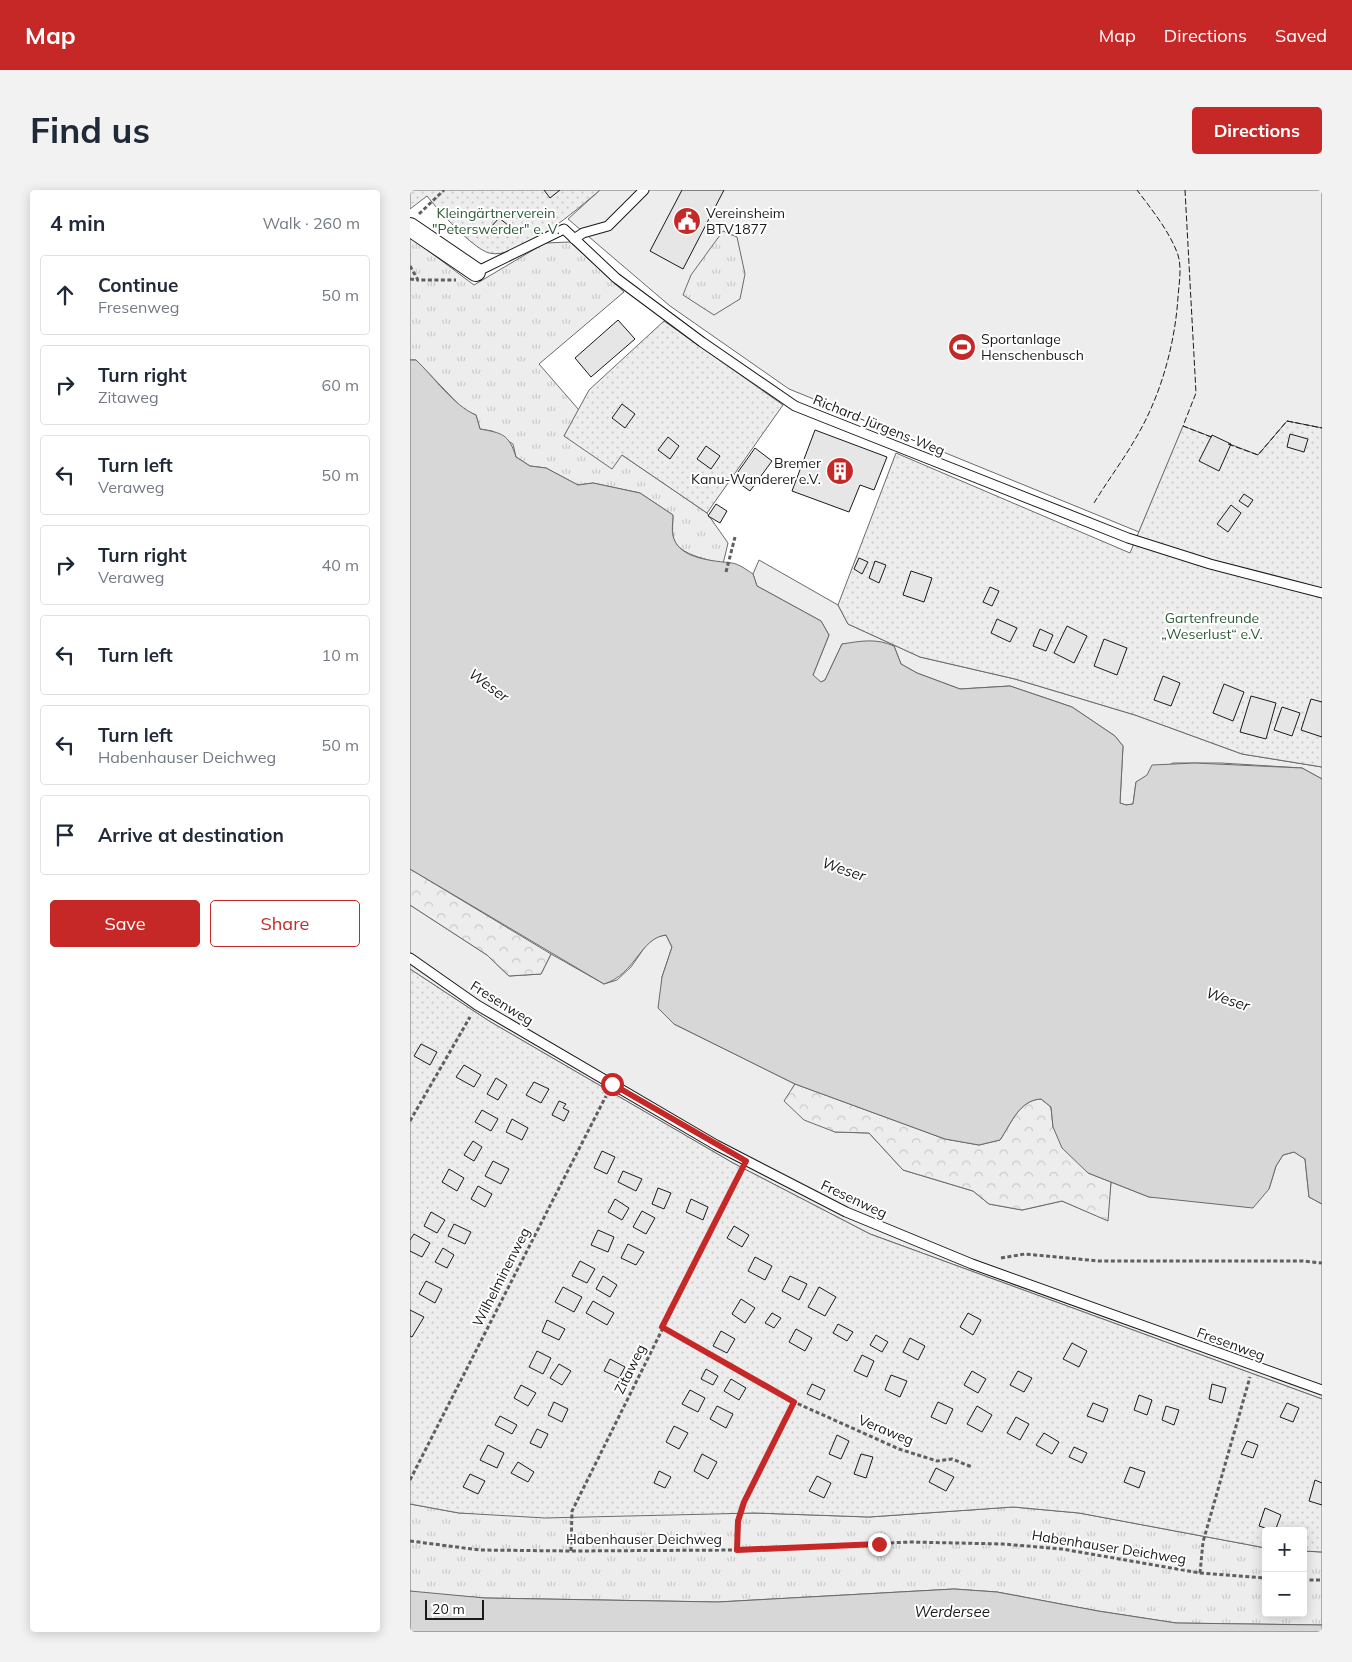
<!DOCTYPE html>
<html lang="en">
<head>
<meta charset="utf-8">
<style>
	body { margin:0; font-family:Mulish,sans-serif; background:#f2f2f3; color:#1f2937 }
	.controls { position:absolute; right:15px; bottom:15px; display:grid; overflow:hidden; border-radius:5px; box-shadow:0 2px 12px #0003 }
	.controls button { width:45px; height:45px; display:grid; place-items:center; padding:0; border:0; border-bottom:1px solid #e0e1e3; background:#fff; color:#1f2937; font:25px sans-serif }
	.scale { position:absolute; left:15px; bottom:12px; width:59px; box-sizing:border-box; padding-left:5px; border:2px solid #1a1a1a; border-top:0; font-size:14px; line-height:18px; white-space:nowrap; color:#1a1a1a; -webkit-text-stroke:4px #fff; paint-order:stroke }
	.stop { position:absolute; width:15px; height:15px; margin:-11px; border:4px solid #c62828; border-radius:50%; background:#fff }
	.stop.end { background:#c62828; border-color:#fff; box-shadow:0 1px 5px #0008 }
	.list { margin:0; padding:0; list-style:none }
	h2 { display:flex; justify-content:space-between; align-items:center; height:65px; margin:0; padding:0 20px; font-size:21px }
	h2 small { font-size:16px; font-weight:400; color:#747a83 }
	.list li { display:grid; grid-template-columns:32px 1fr auto; gap:15px; align-items:center; box-sizing:border-box; height:80px; margin:0 10px 10px; padding:0 10px; border:1px solid #e0e1e3; border-radius:5px }
	.list b { display:block; font-size:19px; white-space:nowrap }
	.list p { margin:0; font-size:16px; white-space:nowrap; color:#747a83 }
	.list em { font-size:16px; font-style:normal; color:#747a83 }
	.actions { display:flex; gap:10px; padding:15px 20px }
	.actions a { flex:1; padding:11px 0; border:1px solid #c62828; border-radius:5px; text-align:center; font-size:18px; color:#c62828 }
	.actions .main { background:#c62828; color:#fff }
	.icon { flex:none; width:28px; height:28px; fill:none; stroke:currentColor; stroke-width:2; stroke-linecap:round; stroke-linejoin:round }
	.map { position:relative; flex:none; width:912px; height:1442px; overflow:hidden; border-radius:5px }
	header { display:flex; align-items:center; gap:30px; box-sizing:border-box; height:70px; padding:0 25px; background:#c62828; color:#fff }
	header strong { font-size:24px }
	nav { display:flex; gap:28px; margin-inline-start:auto; font-size:18px }
	.intro { display:flex; align-items:center; justify-content:space-between; box-sizing:border-box; height:120px; padding:0 30px }
	h1 { margin:0; font-size:35px }
	.button { padding:12px 22px; border-radius:5px; background:#c62828; color:#fff; font-size:18px; font-weight:700 }
	main { display:flex; gap:30px; padding:0 30px }
	aside { flex:1; background:#fff; border-radius:5px; box-shadow:0 2px 12px #0003 }
	.map>svg:first-child { display:block }
</style>
</head>
<body>
<header>
<strong>Map</strong>
<nav><a>Map</a><a>Directions</a><a>Saved</a></nav>
</header>
<div class="intro"><h1>Find us</h1><a class="button">Directions</a></div>
<main>
<aside>
<h2>4 min<small>Walk · 260 m</small></h2>
<ul class="list">
<li><svg class="icon" aria-label="ahead" viewBox="0 0 24 24"><path d="M12 20V5M6 11l6-6 6 6"/></svg><div><b>Continue</b><p>Fresenweg</p></div><em>50 m</em></li>
<li><svg class="icon" aria-label="right" viewBox="0 0 24 24"><path d="M7 20v-9h11M14 6l5 5-5 5"/></svg><div><b>Turn right</b><p>Zitaweg</p></div><em>60 m</em></li>
<li><svg class="icon" aria-label="left" viewBox="0 0 24 24"><path d="M17 20v-9H6M10 6l-5 5 5 5"/></svg><div><b>Turn left</b><p>Veraweg</p></div><em>50 m</em></li>
<li><svg class="icon" aria-label="right" viewBox="0 0 24 24"><path d="M7 20v-9h11M14 6l5 5-5 5"/></svg><div><b>Turn right</b><p>Veraweg</p></div><em>40 m</em></li>
<li><svg class="icon" aria-label="left" viewBox="0 0 24 24"><path d="M17 20v-9H6M10 6l-5 5 5 5"/></svg><div><b>Turn left</b></div><em>10 m</em></li>
<li><svg class="icon" aria-label="left" viewBox="0 0 24 24"><path d="M17 20v-9H6M10 6l-5 5 5 5"/></svg><div><b>Turn left</b><p>Habenhauser Deichweg</p></div><em>50 m</em></li>
<li><svg class="icon" aria-label="arrive" viewBox="0 0 24 24"><path d="M6 21V4h12l-3 4 3 4H6"/></svg><div><b>Arrive at destination</b></div></li>
</ul>
<div class="actions"><a class="main">Save</a><a>Share</a></div>
</aside>
<div class="map">
<svg width="912" height="1442" viewBox="0 0 912 1442">
	<defs>
		<pattern id="forest-crowns" width="20" height="18" patternUnits="userSpaceOnUse" patternTransform="scale(1.25)"><rect width="20" height="18" fill="#ededed"/><path d="M2 6a3 3 0 1 1 6 0M12 15a3 3 0 1 1 6 0" fill="none" stroke="#cbcbcb"/></pattern>
		<pattern id="park-tufts" width="24" height="20" patternUnits="userSpaceOnUse" patternTransform="scale(1.25)"><rect width="24" height="20" fill="#ededed"/><path d="M3 7l-1-3M5 7V3M7 7l1-3M15 17l-1-3M17 17v-4M19 17l1-3" fill="none" stroke="#cbcbcb"/></pattern>
		<pattern id="garden-dots" width="8" height="8" patternUnits="userSpaceOnUse" patternTransform="scale(1.25)"><rect width="8" height="8" fill="#ededed"/><path d="M2 2h.1M6 6h.1" fill="none" stroke="#cbcbcb" stroke-width="1.8" stroke-linecap="round"/></pattern>
	</defs>
	<rect width="100%" height="100%" fill="#fff"/>
	<g fill="#ededed" stroke="#6a6a6a">
		<polygon points="190,0 912,0 912,238 877,231 848,265 773,237 729,342 379,199 260,116 158,29"/>
		<polygon points="349,370 428,415 438,434 510,467 605,489 725,525 832,564 912,577 912,589 892,578 811,573 763,573 726,592 723,614 716,615 710,613 713,556 705,546 662,517 600,496 550,499 507,483 491,474 484,456 432,454 415,490 411,492 406,489 403,485 419,445 411,431 347,396 343,384"/>
		<polygon points="0,715 77,765 99,786 131,784 141,764 194,794 207,790 221,777 237,754 247,747 256,745 262,757 252,787 264,834 385,894 375,911 425,942 459,943 493,980 563,1001 579,1014 612,1020 652,1011 697,1030 701,992 739,1007 859,999 866,976 873,965 884,962 895,969 899,1007 912,1014 912,1209 460,1044 323,973 79,831 0,779"/>
	</g>
	<g fill="url(#forest-crowns)" stroke="#6a6a6a">
		<polygon points="0,679 141,764 131,784 99,786 77,765 0,715"/>
		<path d="M 385,894 L 535,949 L 569,955 L 590,950 C 601,934 609,910 631,909 L 641,917 L 643,937 L 678,983 L 701,992 L 698,1031 L 652,1011 L 612,1020 L 579,1014 L 563,1001 L 493,980 L 459,943 L 425,942 L 394,930 L 374,911 Z"/>
	</g>
	<g fill="url(#park-tufts)" stroke="#6a6a6a">
		<polygon points="313,41 327,47 335,84 330,109 304,125 273,105 281,85"/>
		<path d="M 0,47 L 64,95 L 135,53 L 160,52 L 214,102 L 129,174 L 169,220 L 154,246 L 212,265 L 297,323 L 318,353 L 313,374 C 297,369 266,365 263,346 C 262,339 263,332 263,325 L 230,303 L 183,293 L 168,295 L 136,278 L 120,276 L 106,267 L 103,254 L 82,241 L 70,239 L 66,225 L 54,220 L 6,170 L 0,170 Z"/>
		<polygon points="0,1314 49,1323 345,1323 459,1327 603,1317 669,1323 856,1358 856,1423 893,1423 893,1361 912,1362 912,1435 766,1433 688,1421 587,1402 544,1399 308,1412 75,1408 7,1403 0,1401"/>
	</g>
	<g fill="url(#garden-dots)" stroke="#6a6a6a">
		<path d="M 0,0 L 190,0 C 169,18 108,71 79,63 C 62,58 28,20 17,6 L 0,19 Z"/>
		<polygon points="254,131 373,215 297,323 212,265 202,279 154,246 179,200"/>
		<polygon points="877,231 912,238 912,577 832,564 725,525 605,489 510,467 438,434 428,415 486,263 720,363 773,236 848,265"/>
		<polygon points="0,779 79,831 323,973 460,1044 912,1209 912,1362 893,1361 893,1341 856,1341 856,1358 669,1323 603,1317 459,1327 345,1323 135,1328 49,1323 0,1314"/>
	</g>
	<g fill="#d7d7d7" stroke="#6a6a6a">
		<path d="M 0,170 L 6,170 C 24,187 44,216 66,225 L 70,239 C 92,243 99,244 106,267 L 120,276 L 136,278 L 168,295 L 183,293 L 230,303 L 263,325 C 263,332 261,342 264,349 C 271,369 304,371 322,373 C 329,374 337,380 343,384 L 347,396 L 411,431 L 419,445 L 403,485 L 411,492 L 415,490 L 432,454 C 451,451 466,448 484,456 L 491,474 L 507,483 L 550,499 L 600,496 L 662,517 L 705,546 L 713,556 L 710,613 L 716,615 L 723,614 L 726,592 L 737,585 L 742,575 L 785,573 L 892,578 L 912,589 L 912,1014 L 899,1007 L 895,969 L 884,962 L 873,965 L 866,976 L 859,999 L 843,1018 L 739,1007 L 678,983 L 652,958 L 643,937 L 641,917 L 631,909 C 609,910 601,934 590,950 L 569,955 L 535,949 L 385,894 L 264,834 L 248,818 L 252,787 L 262,757 L 256,745 C 230,748 226,784 194,794 L 0,679 Z"/>
		<polygon points="544,1399 587,1402 688,1421 766,1433 912,1435 912,1442 0,1442 0,1401 75,1408 308,1412"/>
	</g>
	<g fill="#e6e6e6" stroke="#1a1a1a">
		<polygon points="134,0 150,0 140,8"/>
		<polygon points="272,0 314,0 273,79 240,61"/>
		<polygon points="89,28 98,35 89,45 80,38"/>
		<polygon points="208,130 225,149 181,187 165,168"/>
		<polygon points="212,214 225,224 215,238 202,228"/>
		<polygon points="405,240 477,267 464,300 450,295 439,322 382,301"/>
		<polygon points="880,244 898,249 894,262 877,257"/>
		<polygon points="802,245 821,254 809,281 789,271"/>
		<polygon points="258,247 269,256 260,269 248,260"/>
		<polygon points="296,256 310,266 301,279 287,269"/>
		<polygon points="345,258 362,271 340,301 323,289"/>
		<polygon points="834,304 843,310 838,317 829,311"/>
		<polygon points="306,314 317,321 310,333 298,326"/>
		<polygon points="821,315 831,323 818,342 807,334"/>
		<polygon points="449,368 458,372 452,384 444,379"/>
		<polygon points="465,371 476,375 469,393 459,388"/>
		<polygon points="501,381 522,388 514,412 493,405"/>
		<polygon points="580,397 589,401 582,416 573,412"/>
		<polygon points="587,429 607,438 600,452 581,443"/>
		<polygon points="657,436 677,446 664,473 644,463"/>
		<polygon points="630,439 643,445 636,461 623,456"/>
		<polygon points="694,449 717,458 707,485 684,476"/>
		<polygon points="753,486 770,493 761,516 744,510"/>
		<polygon points="814,494 834,502 823,531 803,523"/>
		<polygon points="841,506 866,513 856,549 830,542"/>
		<polygon points="901,509 912,512 912,547 891,540"/>
		<polygon points="872,517 890,523 882,546 864,540"/>
		<polygon points="11,854 27,862 20,875 4,866"/>
		<polygon points="54,875 71,885 64,897 46,887"/>
		<polygon points="86,888 97,895 88,910 77,904"/>
		<polygon points="124,892 139,899 131,913 116,905"/>
		<polygon points="149,911 156,914 153,918 159,921 154,931 142,925"/>
		<polygon points="72,920 88,929 81,941 65,932"/>
		<polygon points="102,929 118,938 112,950 96,942"/>
		<polygon points="63,951 72,957 64,971 54,965"/>
		<polygon points="192,961 205,967 197,984 184,978"/>
		<polygon points="83,971 99,979 91,994 75,986"/>
		<polygon points="39,979 54,988 47,1001 32,992"/>
		<polygon points="213,981 232,989 226,1001 208,992"/>
		<polygon points="68,996 82,1004 75,1017 61,1009"/>
		<polygon points="248,998 261,1003 254,1019 242,1014"/>
		<polygon points="205,1009 219,1018 212,1030 198,1022"/>
		<polygon points="281,1009 298,1017 293,1030 276,1022"/>
		<polygon points="232,1021 245,1028 236,1044 223,1037"/>
		<polygon points="21,1022 35,1030 27,1043 14,1036"/>
		<polygon points="44,1034 61,1042 55,1054 38,1046"/>
		<polygon points="324,1036 339,1045 332,1057 317,1048"/>
		<polygon points="188,1040 204,1047 198,1062 181,1055"/>
		<polygon points="4,1044 20,1053 12,1067 0,1061 0,1050"/>
		<polygon points="218,1054 234,1062 226,1075 211,1068"/>
		<polygon points="33,1058 44,1065 37,1078 25,1072"/>
		<polygon points="345,1067 362,1076 355,1090 338,1081"/>
		<polygon points="170,1071 185,1079 177,1093 162,1086"/>
		<polygon points="193,1086 207,1095 200,1107 186,1099"/>
		<polygon points="380,1086 397,1094 389,1110 372,1101"/>
		<polygon points="16,1091 32,1099 25,1113 9,1104"/>
		<polygon points="153,1097 172,1107 164,1122 145,1112"/>
		<polygon points="409,1097 426,1107 415,1126 398,1117"/>
		<polygon points="331,1109 345,1118 335,1133 322,1124"/>
		<polygon points="183,1111 204,1123 197,1135 176,1123"/>
		<polygon points="0,1120 14,1127 2,1147 0,1146"/>
		<polygon points="362,1123 371,1128 364,1138 355,1133"/>
		<polygon points="558,1123 571,1130 563,1145 550,1137"/>
		<polygon points="137,1130 155,1139 149,1150 132,1142"/>
		<polygon points="428,1134 443,1142 437,1151 423,1143"/>
		<polygon points="386,1139 402,1148 395,1161 379,1152"/>
		<polygon points="311,1141 325,1149 317,1163 303,1156"/>
		<polygon points="466,1145 478,1152 472,1162 460,1155"/>
		<polygon points="500,1148 515,1156 508,1170 493,1162"/>
		<polygon points="662,1153 677,1161 669,1177 653,1169"/>
		<polygon points="127,1161 141,1168 133,1184 119,1177"/>
		<polygon points="452,1165 464,1171 457,1187 444,1181"/>
		<polygon points="200,1169 215,1177 209,1188 194,1181"/>
		<polygon points="149,1174 161,1181 152,1195 140,1188"/>
		<polygon points="296,1179 308,1186 303,1195 291,1189"/>
		<polygon points="562,1181 576,1189 568,1203 554,1195"/>
		<polygon points="608,1181 622,1188 614,1202 600,1195"/>
		<polygon points="481,1185 497,1191 490,1207 475,1200"/>
		<polygon points="321,1189 336,1198 329,1210 314,1201"/>
		<polygon points="402,1194 415,1200 410,1210 397,1204"/>
		<polygon points="802,1194 816,1198 812,1213 799,1209"/>
		<polygon points="111,1195 126,1203 118,1216 104,1208"/>
		<polygon points="280,1200 295,1208 288,1222 272,1214"/>
		<polygon points="729,1205 742,1210 737,1225 724,1220"/>
		<polygon points="144,1212 158,1219 152,1232 138,1225"/>
		<polygon points="528,1212 543,1219 536,1234 521,1227"/>
		<polygon points="683,1213 698,1219 693,1232 677,1226"/>
		<polygon points="877,1213 889,1218 883,1232 870,1227"/>
		<polygon points="307,1216 323,1224 316,1238 300,1229"/>
		<polygon points="567,1216 582,1225 572,1242 557,1234"/>
		<polygon points="756,1216 769,1220 764,1235 752,1230"/>
		<polygon points="90,1226 107,1235 102,1244 85,1235"/>
		<polygon points="606,1227 619,1234 610,1250 597,1243"/>
		<polygon points="264,1236 278,1243 269,1259 256,1252"/>
		<polygon points="127,1239 138,1244 131,1258 120,1253"/>
		<polygon points="634,1243 649,1252 642,1264 626,1255"/>
		<polygon points="427,1245 439,1251 431,1269 419,1264"/>
		<polygon points="837,1251 848,1255 843,1268 831,1264"/>
		<polygon points="78,1255 94,1263 87,1278 70,1270"/>
		<polygon points="664,1257 677,1263 672,1273 659,1267"/>
		<polygon points="292,1264 307,1272 298,1289 284,1281"/>
		<polygon points="451,1264 463,1267 456,1288 444,1284"/>
		<polygon points="108,1272 124,1282 118,1292 101,1283"/>
		<polygon points="720,1277 735,1282 729,1298 714,1292"/>
		<polygon points="526,1278 544,1287 536,1301 519,1292"/>
		<polygon points="249,1281 261,1287 255,1298 244,1293"/>
		<polygon points="60,1284 75,1291 68,1304 53,1297"/>
		<polygon points="407,1286 421,1293 414,1308 399,1301"/>
		<polygon points="905,1290 912,1293 912,1315 899,1311"/>
		<polygon points="855,1318 871,1325 865,1341 849,1336"/>
	</g>
	<g fill="none" stroke-linecap="round" stroke-linejoin="round">
		<g stroke="#1a1a1a" stroke-width="11">
			<g id="service">
				<polyline points="164,49 173,43 198,36 234,0"/>
				<polyline points="66,82 154,39 206,88 292,152 385,216 718,348 800,374 912,403"/>
				<polyline points="0,768 67,815 306,955 436,1022 562,1074 912,1200"/>
			</g>
		</g>
		<g stroke="#1a1a1a" stroke-width="20">
			<polyline id="minor" points="0,37 66,82"/>
		</g>
		<g stroke="#5f5f5f" stroke-width="3" stroke-dasharray="4 2.5" stroke-linecap="butt">
			<polyline points="9,24 34,0"/>
			<polyline points="0,76 8,90 46,90"/>
			<polyline points="0,89 8,90"/>
			<polyline points="316,382 325,347"/>
			<polyline points="0,931 60,827"/>
			<polyline points="591,1068 615,1064 689,1071 893,1071 912,1073"/>
			<polyline points="252,1137 384,1212 489,1259 527,1271 542,1269 562,1277"/>
			<polyline points="0,1290 196,906"/>
			<polyline points="0,1351 70,1360 161,1361 327,1360 500,1352 593,1354 652,1359 790,1383 856,1388"/>
			<polyline points="327,1360 328,1331 334,1312 384,1212"/>
			<polyline points="161,1361 162,1321 331,981"/>
			<polyline points="790,1383 793,1352 840,1187"/>
			<polyline points="893,1390 912,1390"/>
		</g>
		<use href="#service" stroke="#fff" stroke-width="9"/>
		<use href="#minor" stroke="#fff" stroke-width="18"/>
		<g stroke="#1a1a1a" stroke-width="1" stroke-dasharray="6 2.5" stroke-linecap="butt">
			<polyline points="775,0 786,203 773,236 804,248"/>
			<polyline points="818,254 848,265 877,231 912,238"/>
			<path d="M 684,313 C 698,290 714,269 727,246 C 751,205 765,154 768,107 C 769,93 772,78 768,65 C 760,42 742,20 727,0"/>
		</g>
	</g>
	<g fill="none" stroke-linecap="round" stroke-linejoin="round">
		<polyline stroke="#c62828" stroke-width="6" points="202,894 336,971 252,1137 384,1212 334,1312 328,1331 327,1360 469,1354"/>
	</g>
	<defs>
		<g id="civic-disc" transform="scale(1.4375)"><circle r="9.5" fill="#c62828" stroke="#fff"/><path d="M-.6-6.5H3V-4.5H.6V-3L4-1V1h2V6H-6V1h2V-1L-.6-3ZM-1.2 2.5V6h2.4V2.5Z" fill="#fff"/></g>
		<g id="stadium-disc" transform="scale(1.4375)"><circle r="9.5" fill="#c62828" stroke="#fff"/><path d="M0-5a6.5 5 0 1 0 0 10a6.5 5 0 1 0 0-10ZM-3.5-1.8h7v3.6h-7Z" fill="#fff"/></g>
		<g id="building-disc" transform="scale(1.4375)"><circle r="9.5" fill="#c62828" stroke="#fff"/><path d="M-4-6H4V6H1V3H-1V6H-4ZM-2.5-4.3h1.7v1.8h-1.7ZM.8-4.3h1.7v1.8H.8ZM-2.5-1h1.7V.8h-1.7ZM.8-1h1.7V.8H.8Z" fill="#fff"/></g>
	</defs>
	<g fill-rule="evenodd">
		<use href="#civic-disc" x="277" y="31"/>
		<use href="#stadium-disc" x="552" y="157"/>
		<use href="#building-disc" x="430" y="281"/>
	</g>
	<g text-anchor="middle" dominant-baseline="central" stroke-width="4" stroke-linejoin="round" paint-order="stroke">
		<g font-size="14" fill="#2b5a34" stroke="#fff">
			<text x="86" y="23">Kleingärtnerverein<tspan x="86" dy="16">"Peterswerder" e. V.</tspan></text>
			<text x="802" y="428">Gartenfreunde<tspan x="802" dy="16">„Weserlust“ e.V.</tspan></text>
		</g>
		<g font-size="14" fill="#1a1a1a" stroke="#fff" text-anchor="start">
			<text x="296" y="23">Vereinsheim<tspan x="296" dy="16">BTV1877</tspan></text>
			<text x="571" y="149">Sportanlage<tspan x="571" dy="16">Henschenbusch</tspan></text>
			<text x="411" y="273" text-anchor="end">Bremer<tspan x="411" dy="16">Kanu-Wanderer e.V.</tspan></text>
		</g>
		<g font-size="14" fill="#1a1a1a" stroke="#fff">
			<text transform="translate(469 235) rotate(22)">Richard-Jürgens-Weg</text>
			<text transform="translate(92 813) rotate(32)">Fresenweg</text>
			<text transform="translate(444 1009) rotate(25)">Fresenweg</text>
			<text transform="translate(91 1087) rotate(-63)">Wilhelminenweg</text>
			<text transform="translate(821 1154) rotate(20)">Fresenweg</text>
			<text transform="translate(220 1179) rotate(-64)">Zitaweg</text>
			<text transform="translate(476 1240) rotate(22)">Veraweg</text>
			<text x="234" y="1349">Habenhauser Deichweg</text>
			<text transform="translate(699 1357) rotate(9)">Habenhauser Deichweg</text>
		</g>
		<g font-size="15" font-style="italic" fill="#1a1a1a" stroke="#fff">
			<text transform="translate(79 495) rotate(36)">Weser</text>
			<text transform="translate(434 679) rotate(19)">Weser</text>
			<text transform="translate(818 809) rotate(19)">Weser</text>
			<text x="542" y="1421">Werdersee</text>
		</g>
	</g>
</svg>
<div class="controls">
<button>+</button>
<button>−</button>
</div>
<div class="scale">20 m</div>
<div class="stop" style="left:202px;top:894px"></div>
<div class="stop end" style="left:469px;top:1354px"></div>
</div>
</main>
</body>
</html>
